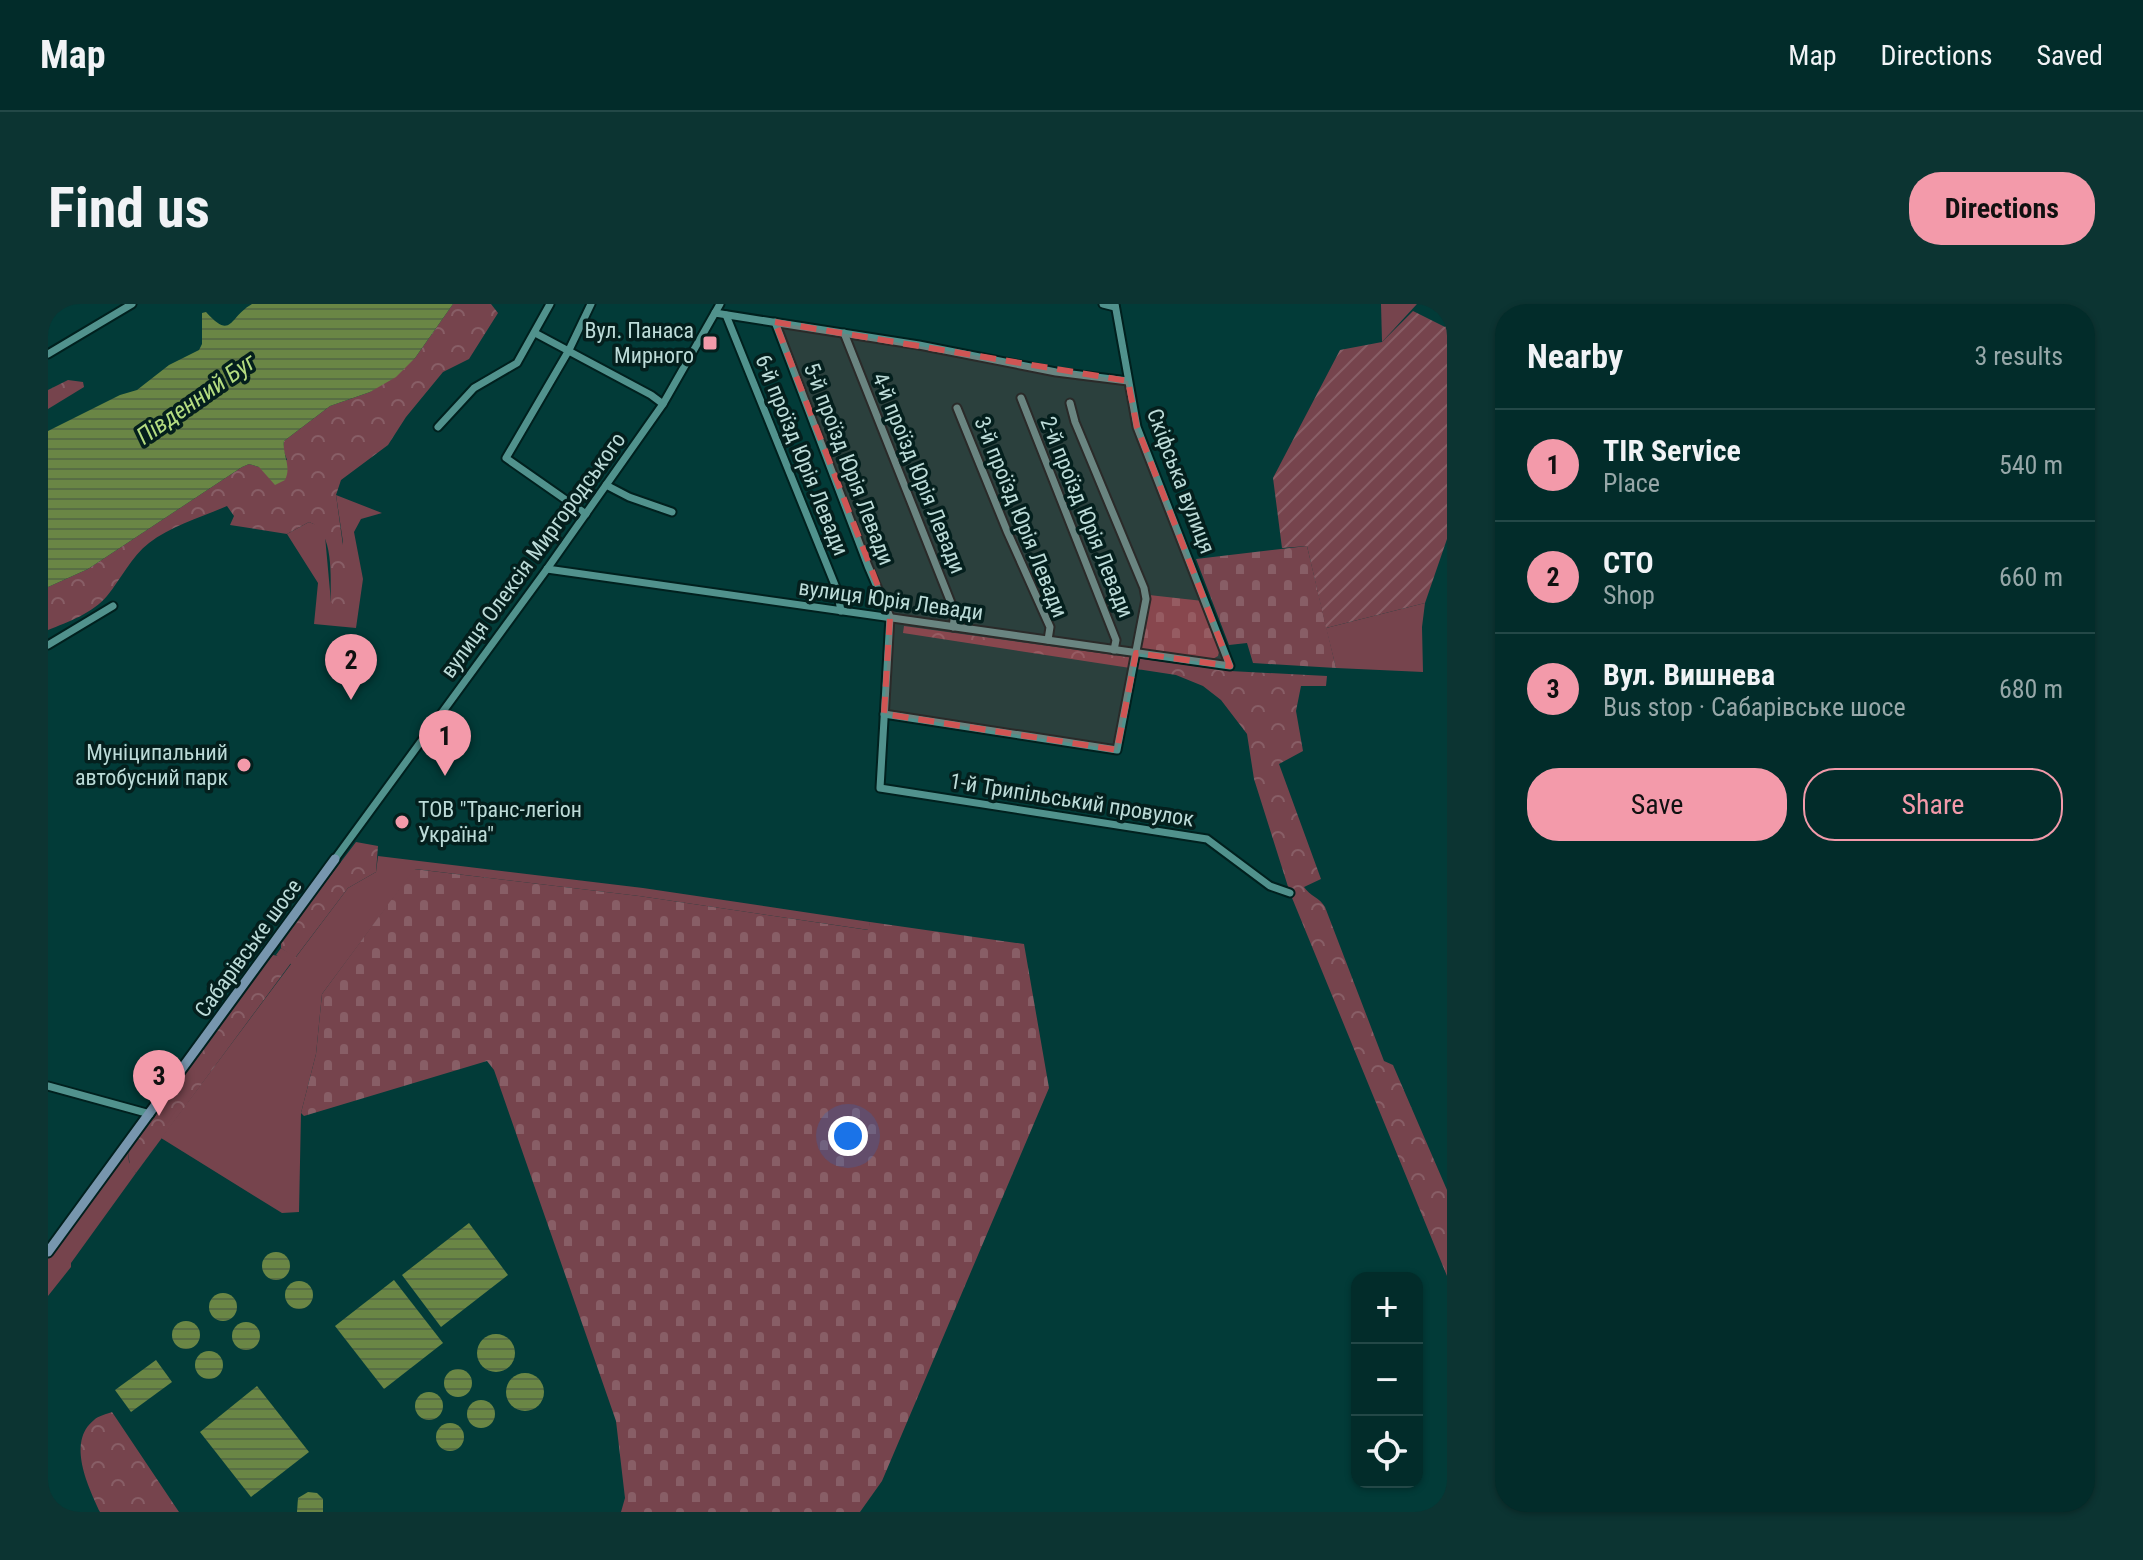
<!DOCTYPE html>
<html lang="en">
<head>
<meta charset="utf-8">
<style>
	body { margin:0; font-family:"Roboto Condensed",sans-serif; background:#0c3432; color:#f1f3f6 }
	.controls { position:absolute; right:24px; bottom:24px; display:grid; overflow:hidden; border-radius:16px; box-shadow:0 2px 6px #0004 }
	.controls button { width:72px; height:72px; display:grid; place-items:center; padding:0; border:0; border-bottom:2px solid #234847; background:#022c2a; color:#f1f3f6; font:40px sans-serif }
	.you { position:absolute; left:800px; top:832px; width:28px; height:28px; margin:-20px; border:6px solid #fff; border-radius:50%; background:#1a73e8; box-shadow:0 0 0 12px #1a73e833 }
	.badge { display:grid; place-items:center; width:52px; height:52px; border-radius:50%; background:#f39aaa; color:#111; font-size:26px; font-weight:700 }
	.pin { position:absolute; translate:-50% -66px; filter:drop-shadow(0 2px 4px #0008) }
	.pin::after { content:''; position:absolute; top:42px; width:28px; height:24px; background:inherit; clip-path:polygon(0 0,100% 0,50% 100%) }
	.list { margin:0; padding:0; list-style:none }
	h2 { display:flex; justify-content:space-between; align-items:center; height:104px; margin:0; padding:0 32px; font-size:34px }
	h2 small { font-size:26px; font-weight:400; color:#96a7a8 }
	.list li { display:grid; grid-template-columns:52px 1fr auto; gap:24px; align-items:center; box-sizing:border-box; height:112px; padding:0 32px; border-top:2px solid #234847 }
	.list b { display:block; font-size:30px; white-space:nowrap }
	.list p { margin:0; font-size:26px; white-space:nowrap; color:#96a7a8 }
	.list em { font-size:26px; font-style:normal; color:#96a7a8 }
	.actions { display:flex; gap:16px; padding:24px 32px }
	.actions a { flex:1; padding:18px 0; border:2px solid #f39aaa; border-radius:32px; text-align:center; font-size:28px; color:#f39aaa }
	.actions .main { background:#f39aaa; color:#111 }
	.icon { flex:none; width:44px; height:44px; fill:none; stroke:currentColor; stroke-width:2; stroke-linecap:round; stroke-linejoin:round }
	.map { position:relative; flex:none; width:1399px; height:1208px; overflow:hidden; border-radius:32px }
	header { display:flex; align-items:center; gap:48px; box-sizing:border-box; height:112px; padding:0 40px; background:#022c2a; border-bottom:2px solid #234847 }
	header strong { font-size:38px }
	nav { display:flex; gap:44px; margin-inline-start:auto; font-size:28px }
	.intro { display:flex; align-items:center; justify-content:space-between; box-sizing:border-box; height:192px; padding:0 48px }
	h1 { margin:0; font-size:56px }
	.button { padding:20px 36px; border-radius:32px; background:#f39aaa; color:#111; font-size:28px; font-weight:700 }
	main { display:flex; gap:48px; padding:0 48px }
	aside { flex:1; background:#022c2a; border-radius:32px; box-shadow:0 2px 6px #0004 }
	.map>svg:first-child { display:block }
</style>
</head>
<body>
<header>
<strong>Map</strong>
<nav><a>Map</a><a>Directions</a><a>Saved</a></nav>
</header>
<div class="intro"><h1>Find us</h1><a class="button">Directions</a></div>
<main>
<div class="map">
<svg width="1399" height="1208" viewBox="0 0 1399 1208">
	<defs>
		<pattern id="forest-crowns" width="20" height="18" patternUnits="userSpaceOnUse" patternTransform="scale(2)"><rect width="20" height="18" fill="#76444d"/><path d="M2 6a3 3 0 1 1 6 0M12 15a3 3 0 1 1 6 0" fill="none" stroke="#885e66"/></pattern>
		<pattern id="cemetery-stones" width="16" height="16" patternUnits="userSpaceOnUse" patternTransform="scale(2)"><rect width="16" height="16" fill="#76444d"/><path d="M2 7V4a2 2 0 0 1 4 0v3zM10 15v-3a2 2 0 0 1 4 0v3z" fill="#885e66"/></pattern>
		<pattern id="garden-furrows" width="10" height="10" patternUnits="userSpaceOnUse" patternTransform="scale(2)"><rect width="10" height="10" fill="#76444d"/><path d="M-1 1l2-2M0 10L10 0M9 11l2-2" fill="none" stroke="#885e66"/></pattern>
		<pattern id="water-rules" width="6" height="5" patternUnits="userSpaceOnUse" patternTransform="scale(2)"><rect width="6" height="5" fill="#6a8645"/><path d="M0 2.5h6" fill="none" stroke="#586e44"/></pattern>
	</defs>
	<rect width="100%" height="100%" fill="#023b38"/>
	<g fill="#76444d">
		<polygon points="1333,0 1369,0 1334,38"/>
		<polygon points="288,191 334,209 313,215 306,228 315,275 308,324 266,320 270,279 239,230 261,218 271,222 277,232 283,298 295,238"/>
		<polygon points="1377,299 1374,323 1375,368 1288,364 1278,324"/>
		<polygon points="330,552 595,584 822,618 821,626 591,592 367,565 274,690 268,750 253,809 251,908 234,909 113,834 243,660 228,651 233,644 248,653 300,584 328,568"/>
		<polygon points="80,848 81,858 88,869 23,959 23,963 0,992 0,950"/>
	</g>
	<g fill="url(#forest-crowns)">
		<path d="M 405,0 L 443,0 L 450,9 L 421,55 L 395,68 L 358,113 L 340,141 L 293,176 L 288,191 L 301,285 L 301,297 L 296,304 L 288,304 L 283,298 C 282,274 287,227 261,218 L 239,230 L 182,221 L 186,212 L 179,202 C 154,213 123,222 101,239 C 83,253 73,275 59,292 C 45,309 20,318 0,326 L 0,283 L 40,265 L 194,163 L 201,160 L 211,163 L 239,156 L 235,145 L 236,137 L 282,102 L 322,88 L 367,54 Z"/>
		<polygon points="20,76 35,78 36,83 0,105 0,86"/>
		<path d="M 856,322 L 1182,367 L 1279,372 L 1278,382 L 1253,382 L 1248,407 L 1255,447 L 1231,460 L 1273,575 L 1256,583 C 1262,592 1272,594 1277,603 L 1336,757 L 1345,761 L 1399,886 L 1399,972 L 1242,589 L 1206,475 L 1199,430 L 1173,396 L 1155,382 L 1128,371 L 855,329 Z"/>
		<polygon points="308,538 330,542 328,568 300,584 247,654 233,644 233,637"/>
		<polygon points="225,651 231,652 243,659 88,869 82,862 80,848 210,668"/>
		<path d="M 64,1108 L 131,1208 L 52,1208 C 41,1184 18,1138 46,1116 C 50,1112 59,1110 64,1108 Z"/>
	</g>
	<g fill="url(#cemetery-stones)">
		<polygon points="1259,242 1288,364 1205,359 1199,339 1181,341 1148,255"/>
		<polygon points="1101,291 1155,297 1172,343 1170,352 1163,356 1092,347"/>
		<polygon points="366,565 591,592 820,626 822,618 976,640 1001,784 834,1177 812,1208 573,1208 577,1194 568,1117 446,766 439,757 256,812 253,809 268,750 274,690"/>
	</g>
	<polygon fill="url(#garden-furrows)" points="1365,7 1397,23 1399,21 1399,235 1377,299 1278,324 1259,242 1234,244 1225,174 1292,46 1334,38"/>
	<g fill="url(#water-rules)">
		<path d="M 204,0 L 405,0 L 367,54 L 348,73 L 322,88 L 282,102 L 236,137 C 234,150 244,162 237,176 L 227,181 L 211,163 L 201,160 L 194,163 L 40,265 L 0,283 L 0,127 L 72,91 L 89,86 L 121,61 L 151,46 L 154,40 L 154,9 L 158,8 C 184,37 181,13 204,0 Z"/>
		<polygon points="421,919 460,971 393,1023 354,971"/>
		<circle cx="228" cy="962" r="14"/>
		<polygon points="346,976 395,1039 336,1085 287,1022"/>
		<circle cx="251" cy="991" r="14"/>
		<circle cx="175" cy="1003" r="14"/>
		<circle cx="138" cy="1031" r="14"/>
		<circle cx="198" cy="1032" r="14"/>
		<circle cx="448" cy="1049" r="19"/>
		<circle cx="161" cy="1061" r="14"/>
		<polygon points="108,1056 124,1078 83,1108 67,1086"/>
		<circle cx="410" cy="1079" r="14"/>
		<circle cx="477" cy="1088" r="19"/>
		<polygon points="209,1082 261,1148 203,1193 152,1128"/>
		<circle cx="381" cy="1102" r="14"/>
		<circle cx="433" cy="1110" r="14"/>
		<circle cx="402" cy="1133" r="14"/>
		<polygon points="260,1188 269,1189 275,1195 275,1208 249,1208 250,1194"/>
	</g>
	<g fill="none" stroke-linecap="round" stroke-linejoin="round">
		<g stroke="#00201e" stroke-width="11">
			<g id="street">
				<polyline points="1055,0 1067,3"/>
				<polyline points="667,9 871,41 1008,68 1080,77"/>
				<polyline points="678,11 789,286 793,307"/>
				<polyline points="727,18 820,262 842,313 832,484 1159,535 1222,582 1242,589"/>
				<polyline points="487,29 603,91 615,100"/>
				<polyline points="796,29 907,309 905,323"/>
				<polyline points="0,50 84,0"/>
				<polyline points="973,94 1068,336 1066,346"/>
				<polyline points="909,104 959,227 1002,323 1000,336"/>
				<polyline points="390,123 426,84 469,59 502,0"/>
				<polyline points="558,181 581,193 624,208"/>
				<polyline points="538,210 458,154 521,46 543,0"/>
				<polyline points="499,265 1182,362 1089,123 1067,0"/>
				<polyline points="0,341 65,302"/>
				<polyline points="836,410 1069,446 1098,295 1096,284 1027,118 1022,99"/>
				<polyline points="287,555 499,265 615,100 672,0"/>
				<polyline points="0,782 102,810"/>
			</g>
		</g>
		<g stroke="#00201e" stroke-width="13">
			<polyline id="secondary" points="0,948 287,555"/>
		</g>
		<use href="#street" stroke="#51928d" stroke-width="7"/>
		<use href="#secondary" stroke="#7796ae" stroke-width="9"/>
	</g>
	<path fill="#d05554" fill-opacity="0.2" stroke="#d05554" stroke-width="6" stroke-dasharray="16 10" stroke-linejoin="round" d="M 727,18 L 1080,77 L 1089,123 L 1182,362 L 1088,349 L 1069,446 L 836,410 L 842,313 Z"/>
	<g fill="#f39aaa" stroke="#041f1d" stroke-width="3">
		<rect x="654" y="31" width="16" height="16" rx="4"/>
		<circle cx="196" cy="461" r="8"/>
		<circle cx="354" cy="518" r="8"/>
	</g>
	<g text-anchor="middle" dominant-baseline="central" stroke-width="7" stroke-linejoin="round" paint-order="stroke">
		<g font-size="22" fill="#bcdbd8" stroke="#041f1d" text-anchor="end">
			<text x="646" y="26">Вул. Панаса<tspan x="646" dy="25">Мирного</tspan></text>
			<text x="180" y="448">Муніципальний<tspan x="180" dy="25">автобусний парк</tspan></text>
			<text x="370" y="505" text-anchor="start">ТОВ "Транс-легіон<tspan x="370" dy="25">Україна"</tspan></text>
		</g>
		<g font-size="22" fill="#bcdbd8" stroke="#041f1d">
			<text transform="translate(754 151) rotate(68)">6-й проїзд Юрія Левади</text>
			<text transform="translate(801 160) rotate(69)">5-й проїзд Юрія Левади</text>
			<text transform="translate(871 169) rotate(68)">4-й проїзд Юрія Левади</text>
			<text transform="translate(1133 177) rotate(69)">Скіфська вулиця</text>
			<text transform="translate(973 213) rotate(68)">3-й проїзд Юрія Левади</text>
			<text transform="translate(1039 213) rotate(68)">2-й проїзд Юрія Левади</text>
			<text transform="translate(485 251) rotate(-54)">вулиця Олексія Миргородського</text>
			<text transform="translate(843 296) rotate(8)">вулиця Юрія Левади</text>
			<text transform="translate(1024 496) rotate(9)">1-й Трипільський провулок</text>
			<text transform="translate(200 644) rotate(-54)">Сабарівське шосе</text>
		</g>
		<g font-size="24" font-style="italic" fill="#b4dc80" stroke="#041f1d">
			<text transform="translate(148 95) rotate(-35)">Південний Буг</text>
		</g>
	</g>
</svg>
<div class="controls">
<button>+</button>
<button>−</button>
<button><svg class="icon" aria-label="locate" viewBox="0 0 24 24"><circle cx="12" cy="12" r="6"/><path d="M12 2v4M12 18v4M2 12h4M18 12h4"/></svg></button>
</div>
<div class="you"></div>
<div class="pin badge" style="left:397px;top:472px">1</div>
<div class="pin badge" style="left:303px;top:396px">2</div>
<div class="pin badge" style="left:111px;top:812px">3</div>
</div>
<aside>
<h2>Nearby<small>3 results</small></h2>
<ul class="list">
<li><span class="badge">1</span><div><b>TIR Service</b><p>Place</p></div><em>540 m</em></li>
<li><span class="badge">2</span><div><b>СТО</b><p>Shop</p></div><em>660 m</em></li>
<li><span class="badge">3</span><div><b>Вул. Вишнева</b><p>Bus stop · Сабарівське шосе</p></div><em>680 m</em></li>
</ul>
<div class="actions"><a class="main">Save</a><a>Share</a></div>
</aside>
</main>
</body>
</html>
